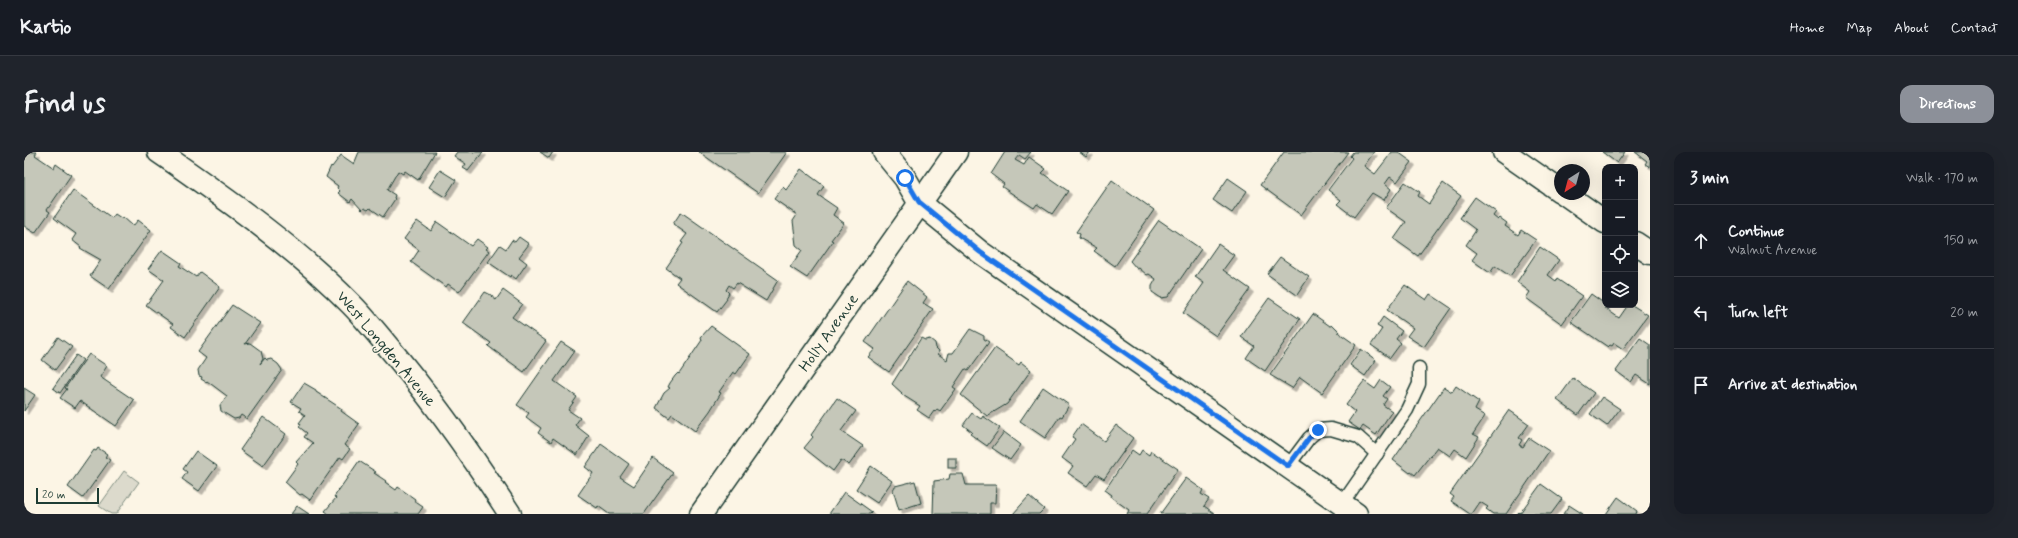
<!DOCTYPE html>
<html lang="en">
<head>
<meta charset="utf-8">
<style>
	body { margin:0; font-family:Mynerve,sans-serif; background:#20242c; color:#f1f3f6 }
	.controls { position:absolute; right:12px; top:12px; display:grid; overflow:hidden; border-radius:8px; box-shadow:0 4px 16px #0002 }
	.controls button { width:36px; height:36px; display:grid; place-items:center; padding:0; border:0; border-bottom:1px solid #363941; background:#171b24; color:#f1f3f6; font:20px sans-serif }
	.compass { position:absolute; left:1530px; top:12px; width:36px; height:36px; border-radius:50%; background:#171b24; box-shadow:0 4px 16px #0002; rotate:216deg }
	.scale { position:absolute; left:12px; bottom:10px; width:63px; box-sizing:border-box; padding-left:4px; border:2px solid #1f3d34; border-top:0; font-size:11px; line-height:14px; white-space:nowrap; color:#1f3d34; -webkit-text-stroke:3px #fcf5e5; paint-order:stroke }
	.stop { position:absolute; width:12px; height:12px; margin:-9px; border:3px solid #1a73e8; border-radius:50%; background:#fff }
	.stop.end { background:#1a73e8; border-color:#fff; box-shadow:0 1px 4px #0008 }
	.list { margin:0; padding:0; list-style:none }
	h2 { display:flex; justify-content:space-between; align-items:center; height:52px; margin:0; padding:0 16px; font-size:17px }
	h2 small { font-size:13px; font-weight:400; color:#9ea1a6 }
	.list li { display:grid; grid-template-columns:26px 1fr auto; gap:12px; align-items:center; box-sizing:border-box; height:72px; padding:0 16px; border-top:1px solid #363941 }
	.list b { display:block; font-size:15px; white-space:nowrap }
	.list p { margin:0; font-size:13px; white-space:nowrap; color:#9ea1a6 }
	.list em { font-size:13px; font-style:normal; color:#9ea1a6 }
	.icon { flex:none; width:22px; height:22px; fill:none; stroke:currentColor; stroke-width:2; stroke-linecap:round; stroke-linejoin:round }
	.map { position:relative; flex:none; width:1626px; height:362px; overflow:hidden; border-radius:12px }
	header { display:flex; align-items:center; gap:24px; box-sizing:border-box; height:56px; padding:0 20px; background:#171b24; border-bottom:1px solid #363941 }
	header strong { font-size:19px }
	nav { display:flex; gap:22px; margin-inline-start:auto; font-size:14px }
	.intro { display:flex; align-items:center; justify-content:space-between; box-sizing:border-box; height:96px; padding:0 24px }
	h1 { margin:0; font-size:28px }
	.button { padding:10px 18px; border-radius:12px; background:#8c9099; color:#fff; font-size:14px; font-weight:700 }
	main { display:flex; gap:24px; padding:0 24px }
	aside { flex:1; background:#171b24; border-radius:12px; box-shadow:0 4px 16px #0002 }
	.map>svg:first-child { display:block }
</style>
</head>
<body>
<header>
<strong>Kartio</strong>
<nav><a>Home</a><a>Map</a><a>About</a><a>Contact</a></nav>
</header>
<div class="intro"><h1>Find us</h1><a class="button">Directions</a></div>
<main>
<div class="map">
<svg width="1626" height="362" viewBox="0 0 1626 362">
	<defs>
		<filter id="shadow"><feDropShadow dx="3.5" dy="3.5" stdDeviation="0" flood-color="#0004"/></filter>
	</defs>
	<rect width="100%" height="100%" fill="#fcf5e5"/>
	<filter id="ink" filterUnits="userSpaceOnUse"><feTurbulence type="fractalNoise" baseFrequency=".025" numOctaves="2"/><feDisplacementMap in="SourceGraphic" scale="8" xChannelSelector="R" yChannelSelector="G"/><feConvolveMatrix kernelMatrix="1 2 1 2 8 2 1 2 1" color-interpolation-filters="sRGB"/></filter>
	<g filter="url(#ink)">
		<polygon fill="#dcdacc" stroke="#7e8c80" points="100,319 115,330 92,362 87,362 75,354"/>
		<g fill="#c5c7b9" stroke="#1f3d34" filter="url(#shadow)">
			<polygon points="0,0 13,0 11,3 30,16 32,12 47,23 23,58 26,60 11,81 0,74"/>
			<polygon points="335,0 411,0 394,28 381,19 379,22 374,19 363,38 371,43 370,46 371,47 359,65 346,56 344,58 340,56 338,58 328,47 326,50 314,41 316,39 313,36 314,34 302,25 307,14 308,15 317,3 330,12"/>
			<polygon points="433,0 459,0 444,19 439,16 442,12 430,4"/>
			<polygon points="516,0 529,0 525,6"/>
			<polygon points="675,0 763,0 734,41"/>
			<polygon points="981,0 1007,0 1001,7 995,3 991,8 1000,13 1005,5 1022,17 1018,21 1044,39 1028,62 1013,52 1010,56 978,35 980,32 967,22"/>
			<polygon points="1055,0 1066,0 1062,5"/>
			<polygon points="1260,0 1324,0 1277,63 1236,33"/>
			<polygon points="1329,0 1350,0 1340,14 1351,22 1368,0 1374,0 1388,10 1373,30 1366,25 1361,32 1367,37 1360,48 1348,41 1330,65 1313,52 1317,48 1304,38 1328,6 1326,4"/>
			<polygon points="1578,0 1601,0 1593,11"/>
			<polygon points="1611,0 1626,0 1626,15 1621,12 1623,9"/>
			<polygon points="777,17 800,34 794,43 813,56 809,63 820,71 807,88 809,89 783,126 766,115 778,98 772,93 769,69 773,63 750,47 759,35 762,38"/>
			<polygon points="416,18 432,28 421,45 405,35"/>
			<polygon points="1204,26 1223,39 1208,61 1189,48"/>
			<polygon points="1088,28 1130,58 1091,114 1070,99 1073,96 1055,86 1056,82 1052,80"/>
			<polygon points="1381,30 1396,40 1394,44 1405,52 1419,31 1437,44 1394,104 1370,87 1382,70 1362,56"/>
			<polygon points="49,38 88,66 91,62 97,66 99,65 109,74 114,68 127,78 85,137 66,124 77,108 56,96 57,95 48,88 52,82 30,66"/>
			<polygon points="1451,45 1472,60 1469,64 1474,68 1476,66 1483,71 1481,74 1494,83 1497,78 1512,88 1486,124 1471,114 1466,121 1448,108 1453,101 1442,93 1452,78 1436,66"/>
			<polygon points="657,60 754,128 742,149 713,131 709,136 705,133 702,138 705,141 702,146 703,147 693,160 652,131 656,126 642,116 659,91 657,90 663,82 649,72"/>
			<polygon points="1135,68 1177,97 1144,145 1137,146 1128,140 1128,134 1132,127 1125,122 1123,123 1115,116 1113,117 1106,109"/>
			<polygon points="393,69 407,79 413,70 447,94 453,87 464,95 462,97 465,99 435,140 424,132 422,135 387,110 395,98 380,87"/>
			<polygon points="495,85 505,92 495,105 503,111 492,127 487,123 486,125 464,110 476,93 482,97 488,88 491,90"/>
			<polygon points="1194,92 1210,103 1199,118 1226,137 1192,184 1159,161 1180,131 1171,125"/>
			<polygon points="1516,95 1535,108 1524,123 1532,129 1533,127 1558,144 1538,172 1502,146 1506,140 1493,130"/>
			<polygon points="138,98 157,111 155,114 172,125 176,120 196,135 161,185 147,175 149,172 122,153 140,128 124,117"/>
			<polygon points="1256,105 1285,125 1273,143 1243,122"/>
			<polygon points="883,129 903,145 899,151 909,157 865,220 844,205 851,197 841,190"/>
			<polygon points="1381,133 1402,148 1406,142 1427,156 1400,195 1383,184 1389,176 1363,158"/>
			<polygon points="479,138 498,152 488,165 522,189 500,220 464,194 467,191 439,171 461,140 469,144 468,145 472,148"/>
			<polygon points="1567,142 1581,152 1582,153 1581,156 1595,166 1604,153 1608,153 1624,163 1599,197 1590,191 1588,194 1586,193 1584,195 1547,170"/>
			<polygon points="1245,146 1276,167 1241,219 1222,206 1230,194 1217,185"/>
			<polygon points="208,153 236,171 221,192 226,191 237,199 239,207 236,212 241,206 243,208 247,207 254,212 258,218 223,267 217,263 215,266 210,267 197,259 196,253 203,244 183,229 182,230 177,227 178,225 175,224 174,218 182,206 174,200"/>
			<polygon points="1289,162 1306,174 1309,173 1314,178 1315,181 1332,193 1298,241 1276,225 1268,236 1246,223"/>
			<polygon points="1359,165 1378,179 1372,187 1377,191 1366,206 1347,193 1358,177 1353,174"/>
			<polygon points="687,174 726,202 712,222 709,220 695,240 697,241 686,259 671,279 648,262 645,266 632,256 640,241 646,236 644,235 646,231 651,224 654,221 655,222 678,188 677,185"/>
			<polygon points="946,177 960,184 960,187 965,190 944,219 941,217 929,235 932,237 916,259 913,257 911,260 910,259 905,266 893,258 896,254 877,242 878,241 868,232 897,186 901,188 906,187 911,191 912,196 915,199 914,202 923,208 925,201 929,201"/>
			<polygon points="34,185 48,195 31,218 18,208"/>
			<polygon points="1616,186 1626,193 1626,232 1612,223 1607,230 1592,219"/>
			<polygon points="537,190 551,199 530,229 553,245 544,258 556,266 551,273 565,284 553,303 529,286 527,290 514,281 517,276 502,265 505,261 493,253"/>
			<polygon points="971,196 995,213 997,210 1007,218 983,252 963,264 937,243"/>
			<polygon points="1337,197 1352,208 1341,224 1326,213"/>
			<polygon points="65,202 83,214 76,225 110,248 92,274 56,249 51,256 36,246 43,237 41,236"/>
			<polygon points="52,203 59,208 36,241 29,236"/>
			<polygon points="1549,226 1570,241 1554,263 1533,248"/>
			<polygon points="1357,228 1366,235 1359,244 1363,247 1359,253 1368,259 1352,283 1339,274 1336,278 1324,270 1331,260 1322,253 1340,229 1351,237"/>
			<polygon points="280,231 292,238 292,240 318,257 317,259 335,272 320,293 326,297 319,307 316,305 286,348 278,342 276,343 261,330 274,312 272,310 289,291 280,285 283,281 275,275 277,272 275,271 281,263 275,259 277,256 267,250"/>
			<polygon points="1432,234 1455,250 1451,258 1461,264 1449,282 1455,285 1442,305 1431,297 1426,304 1413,295 1391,323 1387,320 1386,321 1369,308 1420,235 1428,240"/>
			<polygon points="1019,235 1045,253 1038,265 1036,264 1021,286 996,269"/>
			<polygon points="0,236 11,243 0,259"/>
			<polygon points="1578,245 1596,257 1583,274 1566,262"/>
			<polygon points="813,246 832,259 817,279 839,294 825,313 817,308 809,319 780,296 789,285 787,283"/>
			<polygon points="1485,258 1505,272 1495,286 1498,288 1495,293 1499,295 1505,286 1525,299 1482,362 1469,362 1462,357 1464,355 1456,350 1448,362 1446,362 1427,349 1430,345 1426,342"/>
			<polygon points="948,261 957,267 959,264 976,276 963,294 946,282 948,280 939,273"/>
			<polygon points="239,265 262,282 239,314 216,298"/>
			<polygon points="1057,272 1080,289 1092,273 1109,286 1080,327 1072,322 1063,334 1044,321 1049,314 1038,306 1051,287 1048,285"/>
			<polygon points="980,280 997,293 986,308 968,296"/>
			<polygon points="577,292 605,312 596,325 610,334 629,306 649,321 620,362 585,362 574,354 573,356 554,343 569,321 561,315"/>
			<polygon points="74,296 83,302 81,305 86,308 59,346 44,335 70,298 72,299"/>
			<polygon points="1108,298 1115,303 1118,298 1125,303 1127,299 1154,317 1123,362 1103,362 1105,358 1087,345 1088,343 1081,338"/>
			<polygon points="172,299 193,314 175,339 158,327 163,320 159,317"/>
			<rect x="924" y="306" width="8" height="10"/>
			<polygon points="335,309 352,320 350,321 362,329 361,330 372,338 374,335 391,347 390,349 399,355 394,362 305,362 301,359 312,346 310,345"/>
			<polygon points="847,314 868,329 853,351 832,337"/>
			<polygon points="926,322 939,322 942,333 972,333 971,351 966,351 966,362 909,362 910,329 925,327"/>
			<polygon points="1162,326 1179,338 1177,342 1185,347 1180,354 1190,361 1189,362 1136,362"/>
			<polygon points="891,329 897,351 875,358 869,338 871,334"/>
			<polygon points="1517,332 1538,347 1527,362 1493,362 1495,360 1496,361"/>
			<polygon points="820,340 848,360 846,362 805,362"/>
			<polygon points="1005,344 1020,357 1015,362 989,362"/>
			<polygon points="1594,345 1613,359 1612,362 1582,362"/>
			<polygon points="1545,353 1559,362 1539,362"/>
			<polygon points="273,354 285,362 267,362"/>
		</g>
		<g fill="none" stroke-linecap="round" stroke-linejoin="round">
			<g stroke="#1f3d34" stroke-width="15">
				<g id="service">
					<polyline points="1264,314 1285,286 1294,278 1307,277 1334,285 1353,302"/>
					<polyline points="1318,352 1383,258 1395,232 1395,216"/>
				</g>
			</g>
			<g stroke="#1f3d34" stroke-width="25">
				<g id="minor">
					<polyline points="860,0 881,26 895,50 956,100 1332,362"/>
					<polyline points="1480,0 1536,39"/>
					<polyline points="1541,42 1581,70"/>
					<polyline points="1611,91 1626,101"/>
				</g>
			</g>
			<g stroke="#1f3d34" stroke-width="25">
				<g id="tertiary">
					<path d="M 135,0 C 202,47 270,94 327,152 C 339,164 350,178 361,191 C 407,245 448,303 486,362"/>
					<polyline points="677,362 932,0"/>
				</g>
			</g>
			<use href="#service" stroke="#fcf5e5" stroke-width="12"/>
			<use href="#minor" stroke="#fcf5e5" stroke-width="22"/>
			<use href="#tertiary" stroke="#fcf5e5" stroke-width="22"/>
		</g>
	</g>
	<g fill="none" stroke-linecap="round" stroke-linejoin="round" filter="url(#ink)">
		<polyline stroke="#1a73e8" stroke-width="5" points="881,26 895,50 956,100 1264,314 1285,286 1294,278"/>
	</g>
	<g text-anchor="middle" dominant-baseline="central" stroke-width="3" stroke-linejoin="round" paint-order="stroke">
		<g font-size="16" fill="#1f3d34" stroke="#fcf5e5">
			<text transform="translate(805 181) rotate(-55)">Holly Avenue</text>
			<text transform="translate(362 197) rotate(50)">West Longden Avenue</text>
		</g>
	</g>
</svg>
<div class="controls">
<button>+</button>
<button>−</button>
<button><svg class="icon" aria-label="locate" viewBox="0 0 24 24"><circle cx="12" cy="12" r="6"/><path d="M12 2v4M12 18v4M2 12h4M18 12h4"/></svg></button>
<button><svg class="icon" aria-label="layers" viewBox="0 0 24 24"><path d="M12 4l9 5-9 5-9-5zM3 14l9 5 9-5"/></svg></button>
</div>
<svg class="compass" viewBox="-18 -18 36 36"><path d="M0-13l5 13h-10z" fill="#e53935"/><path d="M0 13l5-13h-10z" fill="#9ea1a6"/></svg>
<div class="scale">20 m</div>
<div class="stop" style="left:881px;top:26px"></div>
<div class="stop end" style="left:1294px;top:278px"></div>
</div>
<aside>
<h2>3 min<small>Walk · 170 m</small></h2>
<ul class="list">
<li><svg class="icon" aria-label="ahead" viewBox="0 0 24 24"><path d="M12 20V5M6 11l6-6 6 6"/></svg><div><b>Continue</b><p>Walnut Avenue</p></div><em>150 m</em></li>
<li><svg class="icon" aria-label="left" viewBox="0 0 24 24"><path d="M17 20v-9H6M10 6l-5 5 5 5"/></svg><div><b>Turn left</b></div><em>20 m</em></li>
<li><svg class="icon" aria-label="arrive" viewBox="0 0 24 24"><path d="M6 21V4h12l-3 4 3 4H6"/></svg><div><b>Arrive at destination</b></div></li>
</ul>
</aside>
</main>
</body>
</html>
